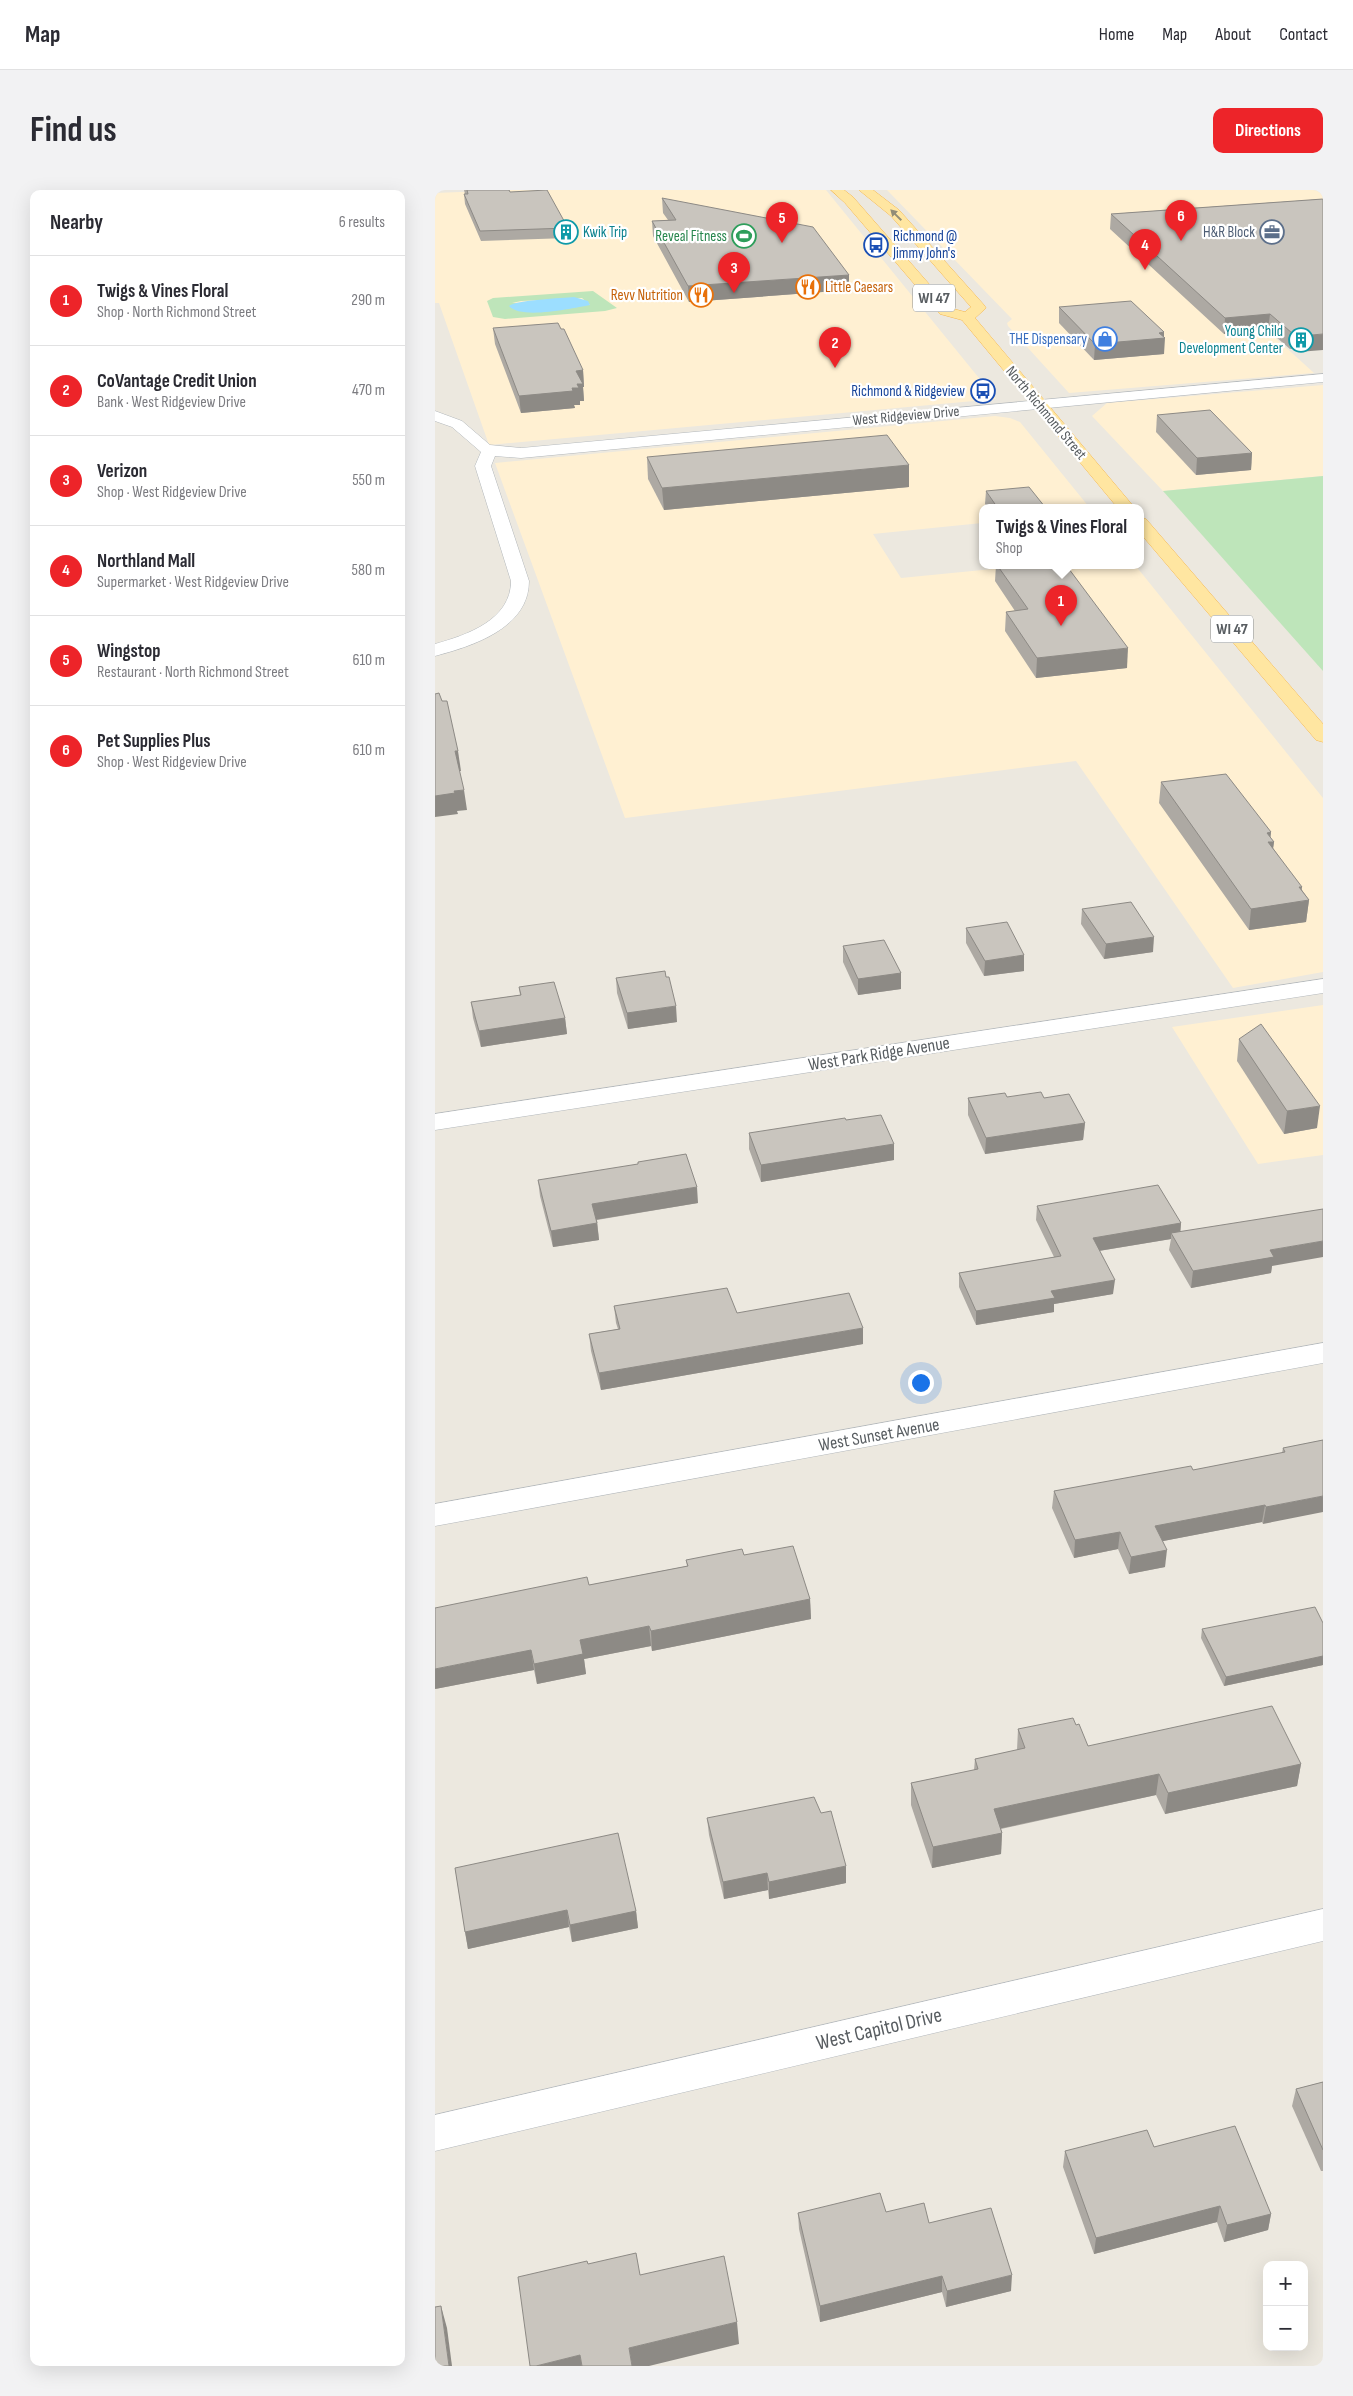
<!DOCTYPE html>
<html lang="en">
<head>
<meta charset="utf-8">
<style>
	body { margin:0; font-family:"Sofia Sans Condensed",sans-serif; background:#f2f2f3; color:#2b2b33 }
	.controls { position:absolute; right:15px; bottom:15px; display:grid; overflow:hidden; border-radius:10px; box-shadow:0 5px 20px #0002 }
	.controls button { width:45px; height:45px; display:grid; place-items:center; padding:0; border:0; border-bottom:1px solid #e1e1e2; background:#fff; color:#2b2b33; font:25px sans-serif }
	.you { position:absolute; left:485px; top:1192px; width:18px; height:18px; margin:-12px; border:4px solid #fff; border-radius:50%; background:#1a73e8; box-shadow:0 0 0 8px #1a73e833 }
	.badge { display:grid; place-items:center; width:32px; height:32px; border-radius:50%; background:#ed2429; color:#fff; font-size:16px; font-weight:700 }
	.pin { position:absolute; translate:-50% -41px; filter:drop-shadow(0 1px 2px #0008) }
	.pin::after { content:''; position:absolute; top:26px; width:18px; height:15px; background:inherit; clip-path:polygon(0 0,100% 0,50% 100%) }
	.popup { position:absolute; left:544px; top:314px; width:165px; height:65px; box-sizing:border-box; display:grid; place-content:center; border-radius:10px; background:#fff; filter:drop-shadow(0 1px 4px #0005); font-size:16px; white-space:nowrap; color:#7c7c81 }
	.popup b { font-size:19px; color:#2b2b33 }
	.popup::after { content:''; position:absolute; left:50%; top:100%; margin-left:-10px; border:10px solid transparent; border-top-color:#fff }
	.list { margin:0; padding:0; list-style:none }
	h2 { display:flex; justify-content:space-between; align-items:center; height:65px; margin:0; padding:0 20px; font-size:21px }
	h2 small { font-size:16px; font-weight:400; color:#7c7c81 }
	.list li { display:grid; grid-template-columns:32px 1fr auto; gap:15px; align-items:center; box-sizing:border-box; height:90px; padding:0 20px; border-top:1px solid #e1e1e2 }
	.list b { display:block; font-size:19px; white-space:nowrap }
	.list p { margin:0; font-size:16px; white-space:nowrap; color:#7c7c81 }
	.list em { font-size:16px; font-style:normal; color:#7c7c81 }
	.map { position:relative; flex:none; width:888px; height:2176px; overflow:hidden; border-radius:10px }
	header { display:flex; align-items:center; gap:30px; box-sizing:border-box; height:70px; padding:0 25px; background:#fff; border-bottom:1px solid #e1e1e2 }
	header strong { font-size:24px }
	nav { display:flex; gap:28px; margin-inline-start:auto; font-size:18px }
	.intro { display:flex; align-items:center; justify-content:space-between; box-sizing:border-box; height:120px; padding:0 30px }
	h1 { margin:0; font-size:35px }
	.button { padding:12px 22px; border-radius:10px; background:#ed2429; color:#fff; font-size:18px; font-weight:700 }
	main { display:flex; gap:30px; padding:0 30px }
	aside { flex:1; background:#fff; border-radius:10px; box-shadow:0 5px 20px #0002 }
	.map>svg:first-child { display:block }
</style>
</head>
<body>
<header>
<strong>Map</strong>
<nav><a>Home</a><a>Map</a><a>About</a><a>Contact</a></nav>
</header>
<div class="intro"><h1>Find us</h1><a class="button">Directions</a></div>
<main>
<aside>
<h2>Nearby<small>6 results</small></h2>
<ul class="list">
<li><span class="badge">1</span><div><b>Twigs &amp; Vines Floral</b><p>Shop · North Richmond Street</p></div><em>290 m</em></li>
<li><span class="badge">2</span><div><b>CoVantage Credit Union</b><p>Bank · West Ridgeview Drive</p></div><em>470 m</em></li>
<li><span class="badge">3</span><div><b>Verizon</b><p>Shop · West Ridgeview Drive</p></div><em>550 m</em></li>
<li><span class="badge">4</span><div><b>Northland Mall</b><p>Supermarket · West Ridgeview Drive</p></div><em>580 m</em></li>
<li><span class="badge">5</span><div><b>Wingstop</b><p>Restaurant · North Richmond Street</p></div><em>610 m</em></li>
<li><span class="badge">6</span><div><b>Pet Supplies Plus</b><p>Shop · West Ridgeview Drive</p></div><em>610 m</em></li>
</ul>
</aside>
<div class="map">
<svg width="888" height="2176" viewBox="0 0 888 2176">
	<rect width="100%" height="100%" fill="#ece8df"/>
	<g fill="#fff0d2">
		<polygon points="76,0 391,0 561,209 54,255 4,113 0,113 0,3"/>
		<polygon points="452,0 888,0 888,104 800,111 879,183 634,203 573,136 572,133 577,129"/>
		<polygon points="888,195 888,286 728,301 657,226 672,213"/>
		<polygon points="560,226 575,228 585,232 654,317 547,317 547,333 438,344 466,388 598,375 700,375 888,608 888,782 798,798 641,571 190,628 60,273"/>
		<polygon points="888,815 888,965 823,974 737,837"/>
	</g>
	<g fill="#bee5ba" fill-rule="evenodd">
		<path d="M 158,101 L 182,118 L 170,121 L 70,129 L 58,127 L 52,111 L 58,108 ZM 147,108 L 155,115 L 77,113 L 86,111 Z"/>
		<polygon points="888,286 888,481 728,301"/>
	</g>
	<path fill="#9cdeff" d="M 139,107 L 153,111 L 155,115 C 138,118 86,130 74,116 C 80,110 128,108 139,107 Z"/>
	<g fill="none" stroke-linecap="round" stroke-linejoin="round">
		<g stroke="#b2b7bb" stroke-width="1">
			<g id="street">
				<path d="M 888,184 L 888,192 L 86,268 L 60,266 L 56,276 L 94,391 C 94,438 38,456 0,466 L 0,454 C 32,445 76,430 76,391 L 40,276 L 46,262 L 17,237 L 0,231 L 0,221 L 27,231 L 55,255 L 86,258 Z"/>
				<polygon points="888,789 888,803 0,940 0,924"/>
				<polygon points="888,1153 888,1173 0,1336 0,1314"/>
			</g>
		</g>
		<g stroke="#b3b8bd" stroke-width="1">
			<polygon id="secondary" points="888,1719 888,1751 0,1961 0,1925"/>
		</g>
		<g stroke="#f5b64f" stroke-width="1">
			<g id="primary">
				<polygon points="396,0 409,0 418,7 515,118 530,122 536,117 456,26 424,0 438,0 464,20 549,115 551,118 540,128 699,317 682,317 527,130 505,124 410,13"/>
				<polygon points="705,328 711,329 888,534 888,552 881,550 705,343"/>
			</g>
		</g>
		<use href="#street" fill="#fff" fill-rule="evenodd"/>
		<use href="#secondary" fill="#fff" fill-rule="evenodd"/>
		<use href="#primary" fill="#ffe6a1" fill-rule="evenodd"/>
	</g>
	<g fill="#ada9a3">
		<polygon points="29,0 74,0 75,2 133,38 133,48 46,51 30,14 29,4 30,4"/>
		<polygon points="227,8 414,85 414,100 254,112 218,46 217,31 233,30 228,23"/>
		<polygon points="888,9 863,162 859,159 855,159 833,140 789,144 675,39 676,24"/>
		<polygon points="624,117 729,142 729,164 659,170 624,133"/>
		<polygon points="58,138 148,180 149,197 148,197 149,211 145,211 145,215 139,215 140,218 86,223 60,154"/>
		<polygon points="722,225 817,263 816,280 761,285 721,242"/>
		<polygon points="212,267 474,275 474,297 229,320 213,289"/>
		<polygon points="551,301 610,317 552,317 550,314"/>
		<polygon points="561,375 631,375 692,478 601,488 570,441 571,422 580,421 560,391"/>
		<polygon points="726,592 836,642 835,647 839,652 838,658 874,710 871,732 814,740 724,613"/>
		<polygon points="647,719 718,762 669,769 646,734"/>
		<polygon points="531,738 589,765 589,781 549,786 531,753"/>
		<polygon points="408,756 466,783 466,799 423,805 408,772"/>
		<polygon points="181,788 242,832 193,839 182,803"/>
		<polygon points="84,797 130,828 132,844 46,857 38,828 36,812 85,805"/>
		<polygon points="804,849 882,938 849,944 802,871"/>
		<polygon points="572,907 609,908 650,933 648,950 550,964 533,925 533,908"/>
		<polygon points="314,943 459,954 459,970 326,992 314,959"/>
		<polygon points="103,990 263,1013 162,1030 164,1050 118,1057 105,1006"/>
		<polygon points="602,1016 746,1033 745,1042 837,1076 836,1083 756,1098 734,1060 736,1049 664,1061 678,1104 619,1114 619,1122 541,1135 524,1097 524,1083 619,1067 601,1030"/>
		<polygon points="179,1116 302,1123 428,1154 166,1200 156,1161 154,1144 183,1139 181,1133"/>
		<polygon points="888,1250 828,1334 827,1332 728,1351 730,1377 694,1384 683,1359 639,1368 617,1318 619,1301 758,1280 847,1263 848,1258"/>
		<polygon points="309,1365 375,1409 376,1429 217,1461 216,1456 149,1469 151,1484 102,1494 99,1480 0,1499 154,1395 252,1376 251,1370"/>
		<polygon points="888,1433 888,1475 789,1496 766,1448 767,1439"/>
		<polygon points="641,1535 653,1556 866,1574 862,1596 730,1624 721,1605 566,1639 567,1643 566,1664 497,1678 476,1615 476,1593 539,1580 540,1569 582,1560 583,1539"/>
		<polygon points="386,1623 411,1693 334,1709 333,1700 289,1709 274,1645 272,1628"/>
		<polygon points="20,1678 201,1721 203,1738 137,1752 134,1737 33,1759"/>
		<polygon points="888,1892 888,1981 886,1981 857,1916 861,1899"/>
		<polygon points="719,1957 836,2024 833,2040 789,2052 782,2032 659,2064 628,1977 630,1961"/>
		<polygon points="451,2022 494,2033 576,2101 511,2117 507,2102 385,2132 364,2039 363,2023"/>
	</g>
	<g fill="#8d8a85">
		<polygon points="414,85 414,100 254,112 253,96"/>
		<polygon points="835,124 833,140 789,144 790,128"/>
		<polygon points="729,142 729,148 730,148 729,164 659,170 660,154"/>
		<polygon points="888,144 888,160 863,162 865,146"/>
		<polygon points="148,180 149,197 148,197 149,211 145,211 145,215 139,215 140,218 86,223 84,206 137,198 141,181"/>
		<polygon points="817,263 816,280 761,285 762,268"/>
		<polygon points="474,275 474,297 229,320 227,298"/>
		<polygon points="693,458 692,478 601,488 602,468"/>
		<polygon points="20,561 23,561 26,581 22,581"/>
		<polygon points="29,600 32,620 22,621 23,624 0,627 0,606 19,601"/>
		<polygon points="836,642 835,652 839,652 836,673 832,643"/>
		<polygon points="864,697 867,697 865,712 874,710 871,732 814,740 816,719"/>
		<polygon points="719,747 718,762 669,769 671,754"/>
		<polygon points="589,765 589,781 549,786 550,771"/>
		<polygon points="466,783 466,799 423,805 423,789"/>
		<polygon points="241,816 242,832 193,839 192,823"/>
		<polygon points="130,828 132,844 46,857 44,841"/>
		<polygon points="885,916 882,938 849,944 852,921"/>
		<polygon points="650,933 648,950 550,964 551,948"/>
		<polygon points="459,954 459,970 326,992 326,975"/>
		<polygon points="262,997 263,1013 159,1030 157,1014"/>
		<polygon points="162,1033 164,1050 118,1057 116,1041"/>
		<polygon points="746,1033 745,1047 736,1043 736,1049 657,1062 658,1048"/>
		<polygon points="888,1051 888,1067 837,1076 836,1083 756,1098 758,1081 835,1060"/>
		<polygon points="680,1090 678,1104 619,1114 619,1122 541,1135 541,1121 616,1101"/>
		<polygon points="428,1138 428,1154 166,1200 164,1183"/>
		<polygon points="888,1306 888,1322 828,1334 831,1317"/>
		<polygon points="830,1315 827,1332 718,1353 720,1336"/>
		<polygon points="685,1342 683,1359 639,1368 640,1350"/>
		<polygon points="732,1360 730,1377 694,1384 696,1367"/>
		<polygon points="375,1409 376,1429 217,1461 216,1441"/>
		<polygon points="214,1436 216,1456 149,1469 151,1484 102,1494 99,1474 145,1450"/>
		<polygon points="96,1460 99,1480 0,1499 0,1479"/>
		<polygon points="888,1466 888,1475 789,1496 791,1487"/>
		<polygon points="866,1574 862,1596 730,1624 733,1603"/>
		<polygon points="724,1584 721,1605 558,1640 559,1619"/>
		<polygon points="567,1643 566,1664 497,1678 498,1657"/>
		<polygon points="411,1676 411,1693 334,1709 334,1692"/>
		<polygon points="332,1683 333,1700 289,1709 288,1692"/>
		<polygon points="132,1720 134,1737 33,1759 30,1742"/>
		<polygon points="201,1721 203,1738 137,1752 135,1735"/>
		<polygon points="785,2016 782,2032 659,2064 661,2048"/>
		<polygon points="836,2024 833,2040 789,2052 792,2035"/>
		<polygon points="577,2085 576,2101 511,2117 512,2101"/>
		<polygon points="507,2086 507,2102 385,2132 385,2116"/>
		<polygon points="6,2116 12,2138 17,2176 14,2176"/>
		<polygon points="302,2132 304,2154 214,2176 197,2176 194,2158"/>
		<polygon points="145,2165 147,2176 101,2176"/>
	</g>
	<g fill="#c9c5be" stroke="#8d8a85">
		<polygon points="32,0 74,0 75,2 112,0 133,38 45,41 29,4 33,4"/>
		<polygon points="227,8 378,37 414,85 253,96 217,31 241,30"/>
		<polygon points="888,9 888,144 865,146 861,143 857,143 835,124 790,128 676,24"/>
		<polygon points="696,111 729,142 724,143 730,148 660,154 624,117"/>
		<polygon points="123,133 126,139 129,139 148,180 141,181 148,194 142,194 144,198 137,198 138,201 84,206 58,138"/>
		<polygon points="775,220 817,263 762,268 722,225"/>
		<polygon points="452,245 474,275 227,298 212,267"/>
		<polygon points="594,297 610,317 562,317 551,301"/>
		<polygon points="562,375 631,375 693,458 602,468 571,422 593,419"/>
		<polygon points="4,503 7,511 12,511 23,561 20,561 29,600 19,601 20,603 0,606 0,504"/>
		<polygon points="791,584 836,642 832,643 839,652 833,652 867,697 864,697 874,710 816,719 726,592"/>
		<polygon points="696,712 719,747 671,754 647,719"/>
		<polygon points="572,732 589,765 550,771 531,738"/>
		<polygon points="449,750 466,783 423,789 408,756"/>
		<polygon points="230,781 231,787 234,787 241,816 192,823 181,788"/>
		<polygon points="119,792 130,828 44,841 36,812 86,805 84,797"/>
		<polygon points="826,834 885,916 852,921 804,849"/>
		<polygon points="606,902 609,908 634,904 650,933 551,948 533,908 570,903 572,907"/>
		<polygon points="446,925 459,954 326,975 314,943 410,928 411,930"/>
		<polygon points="251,964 262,997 157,1014 162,1033 116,1041 103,990 203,974 203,972"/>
		<polygon points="723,995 746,1033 658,1048 680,1090 616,1101 620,1108 541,1121 524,1083 626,1066 602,1016"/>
		<polygon points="888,1019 888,1051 835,1060 839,1067 758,1081 736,1043"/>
		<polygon points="292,1098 302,1123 414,1103 428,1138 164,1183 154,1144 185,1139 179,1116"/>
		<polygon points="888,1250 888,1306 831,1317 830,1315 720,1336 732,1360 696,1367 685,1342 640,1350 619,1301 756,1276 758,1280 850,1262 848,1258"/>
		<polygon points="358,1356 375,1409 216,1441 214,1436 145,1450 148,1464 99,1474 96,1460 0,1479 0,1418 152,1387 154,1395 253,1376 251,1370 307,1359 309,1365"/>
		<polygon points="880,1417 888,1433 888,1466 791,1487 767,1439"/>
		<polygon points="837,1516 866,1574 733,1603 724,1584 559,1619 567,1643 498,1657 476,1593 543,1579 540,1569 590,1558 583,1539 638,1528 641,1535 644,1534 653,1556"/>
		<polygon points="379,1607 386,1623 396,1621 411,1676 334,1692 332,1683 288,1692 272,1628"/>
		<polygon points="183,1643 201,1721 135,1735 132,1720 30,1742 20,1678"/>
		<polygon points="888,1892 888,1960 861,1899"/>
		<polygon points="800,1936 836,2024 792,2035 785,2016 661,2048 630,1961 712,1940 719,1957"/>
		<polygon points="445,2003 451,2022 489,2013 494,2033 556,2018 577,2085 512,2101 507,2086 385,2116 363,2023"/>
		<polygon points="201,2063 205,2085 289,2066 302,2132 194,2158 197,2176 147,2176 145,2165 101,2176 95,2176 83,2087 152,2071 153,2074"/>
		<polygon points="6,2116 14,2176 0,2176 0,2117"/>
	</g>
	<defs><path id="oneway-solid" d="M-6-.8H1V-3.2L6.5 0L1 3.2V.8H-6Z" transform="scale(1.25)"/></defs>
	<use fill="#928d77" href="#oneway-solid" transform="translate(461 25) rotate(-135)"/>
	<defs>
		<g id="building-ring" transform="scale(1.25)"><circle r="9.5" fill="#fff" stroke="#0f9aa8" stroke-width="1.5"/><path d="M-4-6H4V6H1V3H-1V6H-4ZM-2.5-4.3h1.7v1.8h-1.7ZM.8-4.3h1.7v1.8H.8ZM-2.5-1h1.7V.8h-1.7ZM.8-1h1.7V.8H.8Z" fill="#0f9aa8"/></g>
		<g id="office-ring" transform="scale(1.25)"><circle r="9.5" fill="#fff" stroke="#5c6f8a" stroke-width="1.5"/><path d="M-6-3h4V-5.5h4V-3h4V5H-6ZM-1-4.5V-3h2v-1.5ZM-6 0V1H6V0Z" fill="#5c6f8a"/></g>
		<g id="stadium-ring" transform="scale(1.25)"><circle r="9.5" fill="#fff" stroke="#2e9e5b" stroke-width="1.5"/><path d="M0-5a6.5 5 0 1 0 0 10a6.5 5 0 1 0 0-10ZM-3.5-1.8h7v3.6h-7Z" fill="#2e9e5b"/></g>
		<g id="bus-ring" transform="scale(1.25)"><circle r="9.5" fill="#fff" stroke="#1a4fb4" stroke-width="1.5"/><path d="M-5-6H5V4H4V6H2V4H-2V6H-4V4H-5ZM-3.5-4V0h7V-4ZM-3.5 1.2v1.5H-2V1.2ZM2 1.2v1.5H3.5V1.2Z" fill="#1a4fb4"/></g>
		<g id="restaurant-ring" transform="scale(1.25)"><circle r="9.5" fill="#fff" stroke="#e8710a" stroke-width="1.5"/><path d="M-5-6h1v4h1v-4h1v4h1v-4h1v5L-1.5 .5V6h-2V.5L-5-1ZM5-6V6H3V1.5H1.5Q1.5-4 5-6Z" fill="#e8710a"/></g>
		<g id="shop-ring" transform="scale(1.25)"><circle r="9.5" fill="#fff" stroke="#3f7fe0" stroke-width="1.5"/><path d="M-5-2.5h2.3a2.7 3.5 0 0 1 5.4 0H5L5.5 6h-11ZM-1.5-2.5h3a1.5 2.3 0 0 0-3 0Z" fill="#3f7fe0"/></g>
	</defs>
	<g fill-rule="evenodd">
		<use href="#building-ring" x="131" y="42"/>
		<use href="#office-ring" x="837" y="42"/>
		<use href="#stadium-ring" x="309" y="46"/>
		<use href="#bus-ring" x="441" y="55"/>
		<use href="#restaurant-ring" x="373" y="97"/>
		<use href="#restaurant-ring" x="266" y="105"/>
		<use href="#shop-ring" x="670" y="149"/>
		<use href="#building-ring" x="866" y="150"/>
		<use href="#bus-ring" x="548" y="201"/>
	</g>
	<g text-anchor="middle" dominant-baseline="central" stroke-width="4.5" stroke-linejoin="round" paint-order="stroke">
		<g font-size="15" fill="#0d838f" stroke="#fff" text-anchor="start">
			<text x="148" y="42">Kwik Trip</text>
			<text x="848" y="141" text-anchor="end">Young Child<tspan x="848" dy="17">Development Center</tspan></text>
		</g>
		<g font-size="15" fill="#4e5e75" stroke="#fff" text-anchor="end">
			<text x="820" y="42">H&amp;R Block</text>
		</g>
		<g font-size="15" fill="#27864d" stroke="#fff" text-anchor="end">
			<text x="292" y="46">Reveal Fitness</text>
		</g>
		<g font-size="15" fill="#164399" stroke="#fff" text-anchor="start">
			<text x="458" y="46">Richmond @<tspan x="458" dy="17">Jimmy John's</tspan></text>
			<text x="530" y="201" text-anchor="end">Richmond &amp; Ridgeview</text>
		</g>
		<g font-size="15" fill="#c56008" stroke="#fff" text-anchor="start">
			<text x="390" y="97">Little Caesars</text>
			<text x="248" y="105" text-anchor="end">Revv Nutrition</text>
		</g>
		<g font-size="15" fill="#366cbe" stroke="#fff" text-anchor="end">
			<text x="652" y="149">THE Dispensary</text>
		</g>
		<g font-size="15" fill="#585d61" stroke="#fff">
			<text transform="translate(611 223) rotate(50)">North Richmond Street</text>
			<text transform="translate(471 226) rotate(-5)">West Ridgeview Drive</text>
		</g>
		<g fill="#fff" stroke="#8a8e90" stroke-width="1">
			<rect x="478" y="94.5" width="42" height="27" rx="4"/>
			<rect x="776" y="425.5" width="42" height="27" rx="4"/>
		</g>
		<g font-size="16" font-weight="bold" fill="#585d61">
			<text x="499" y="108">WI 47</text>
			<text x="797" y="439">WI 47</text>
		</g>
		<g font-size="18" fill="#585d61" stroke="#fff">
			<text transform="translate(444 864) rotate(-9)">West Park Ridge Avenue</text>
			<text transform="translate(444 1245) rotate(-10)">West Sunset Avenue</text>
		</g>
		<g font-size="21" fill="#585d61" stroke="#fff">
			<text transform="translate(444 1839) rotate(-13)">West Capitol Drive</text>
		</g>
	</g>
</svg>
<div class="controls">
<button>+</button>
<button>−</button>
</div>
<div class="you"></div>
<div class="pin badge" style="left:626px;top:436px">1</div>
<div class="popup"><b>Twigs &amp; Vines Floral</b>Shop</div>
<div class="pin badge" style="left:400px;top:178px">2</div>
<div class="pin badge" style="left:299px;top:103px">3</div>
<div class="pin badge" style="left:710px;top:80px">4</div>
<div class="pin badge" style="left:347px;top:53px">5</div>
<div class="pin badge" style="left:746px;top:51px">6</div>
</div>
</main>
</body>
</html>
